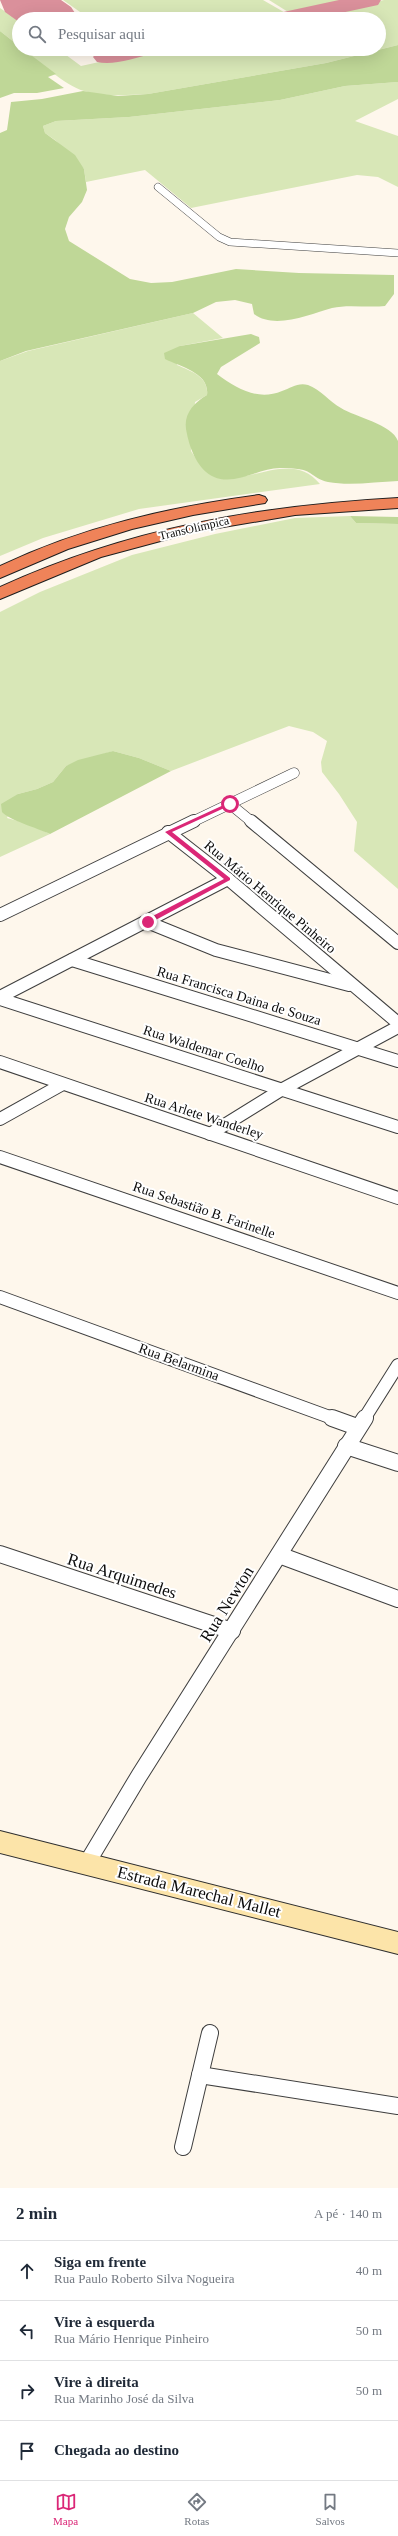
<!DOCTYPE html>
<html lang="pt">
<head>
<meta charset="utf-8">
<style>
	body { margin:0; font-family:"Times New Roman",serif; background:#f6f6f7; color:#1f2937 }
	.stop { position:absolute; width:12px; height:12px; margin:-9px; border:3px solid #db2777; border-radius:50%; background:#fff }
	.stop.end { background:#db2777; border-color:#fff; box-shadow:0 1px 4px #0008 }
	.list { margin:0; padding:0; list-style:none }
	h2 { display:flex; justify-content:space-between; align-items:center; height:52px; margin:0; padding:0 16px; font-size:17px }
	h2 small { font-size:13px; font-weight:400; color:#747a83 }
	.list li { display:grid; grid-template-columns:26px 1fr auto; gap:12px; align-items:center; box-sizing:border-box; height:60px; padding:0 16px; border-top:1px solid #e0e1e3 }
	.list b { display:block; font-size:15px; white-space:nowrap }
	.list p { margin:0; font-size:13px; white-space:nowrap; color:#747a83 }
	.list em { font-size:13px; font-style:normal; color:#747a83 }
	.icon { flex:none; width:22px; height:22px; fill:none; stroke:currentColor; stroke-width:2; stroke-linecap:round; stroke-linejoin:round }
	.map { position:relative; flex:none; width:398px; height:2188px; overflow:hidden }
	.search { position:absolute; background:#fff; box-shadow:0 4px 16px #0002; left:12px; right:12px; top:12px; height:44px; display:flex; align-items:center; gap:10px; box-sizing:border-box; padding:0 14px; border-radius:22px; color:#747a83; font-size:15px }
	.sheet { height:292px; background:#fff }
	nav { display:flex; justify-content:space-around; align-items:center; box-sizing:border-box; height:56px; border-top:1px solid #e0e1e3; background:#fff; font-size:11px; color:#747a83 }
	nav a { display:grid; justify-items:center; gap:2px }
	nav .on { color:#db2777 }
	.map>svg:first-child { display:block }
</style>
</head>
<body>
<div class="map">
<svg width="398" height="2188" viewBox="0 0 398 2188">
	<rect width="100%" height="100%" fill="#fef7ec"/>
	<g fill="#d8e7b7">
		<polygon points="63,0 263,0 289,15 271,19 90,19"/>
		<polygon points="269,0 359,0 293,15"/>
		<path d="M 384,0 L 398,0 L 398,45 L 326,63 L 148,94 C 127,95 104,97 84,91 C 64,85 40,62 23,49 L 58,49 L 81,66 L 159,49 L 379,49 L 379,19 L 297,19 Z"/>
		<polygon points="0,8 19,21 19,46 0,31"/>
		<polygon points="398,82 398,99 355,121 398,136 398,187 378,177 357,175 191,208 145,170 86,182 84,169 55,140 45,133 43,126 56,121 129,117 280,100 345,86"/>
		<path d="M 193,313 L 223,338 L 180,346 L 177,365 C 191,371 209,377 207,395 L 195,402 L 191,451 C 197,460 204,471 213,476 C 216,478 222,477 225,477 C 259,480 293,452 320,484 L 139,509 L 43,538 L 0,556 L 0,361 L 28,351 Z"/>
		<polygon points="350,516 356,523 398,524 398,889 354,851 357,822 339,794 322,772 321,762 327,741 313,732 289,726 171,771 139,758 113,751 66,766 53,782 37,789 18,794 7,818 29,824 50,834 0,857 0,612 40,592 132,555 215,534 295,518"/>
	</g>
	<g fill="#bfd797">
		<polygon points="0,31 19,46 19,49 23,49 56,74 48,77 64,88 37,93 14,93 0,98"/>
		<path d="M 398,45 L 398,82 L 345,86 L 280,100 L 129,117 L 56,121 L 43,126 L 45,133 L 75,155 L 84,169 L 87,190 L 82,202 L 69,217 L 65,229 L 69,241 L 130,279 L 151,283 L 172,282 L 236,269 L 299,273 L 394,275 L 394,294 L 385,306 C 368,308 348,304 332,308 C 310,314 275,330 254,314 L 252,304 L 235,300 L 216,302 L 193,313 L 26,351 L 0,361 L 0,133 L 7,130 L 11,102 L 42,99 L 83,91 L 118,96 L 148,94 L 326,63 Z"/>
		<path d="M 251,334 L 259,337 L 260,343 L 221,367 L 217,374 C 237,389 258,401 282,391 C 291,388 298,382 308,385 C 320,389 330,402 341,408 C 355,417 392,424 398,441 C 398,449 398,471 398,481 C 376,482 349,486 328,482 C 319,480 316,477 310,473 C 303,468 288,468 280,468 C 259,468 235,486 214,477 C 198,470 190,449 187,434 C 182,416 192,404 207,395 C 210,373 181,367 165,359 L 164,353 L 180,346 Z"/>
		<polygon points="350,516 398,517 398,524 356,523"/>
		<path d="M 113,751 L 139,758 L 171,771 L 50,834 C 37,828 9,820 2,812 L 1,804 L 18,794 L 37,789 L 53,782 L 66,766 L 78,760 Z"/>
	</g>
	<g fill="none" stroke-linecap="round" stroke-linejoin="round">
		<g fill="#da909b" fill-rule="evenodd">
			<polygon points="339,0 381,0 378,5 313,19 271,19 274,14"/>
			<path d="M 110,49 L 155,49 L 151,54 C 135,58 113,66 97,62 L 93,57 L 97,52 Z"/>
		</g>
		<polygon fill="#da909b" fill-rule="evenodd" points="0,0 61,0 71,7 79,19 19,19 19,22 5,12"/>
		<g stroke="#3f3f3f" stroke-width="8">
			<polyline id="street-far3" points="158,187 219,237 230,242 398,253"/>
		</g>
		<g stroke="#3f3f3f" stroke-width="11">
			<g id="street-far2">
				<polyline points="230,804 252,822"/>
				<polyline points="192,822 294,773"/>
			</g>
		</g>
		<g stroke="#3f3f3f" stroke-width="14">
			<g id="street-far1">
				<polyline points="251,821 398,943"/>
				<polyline points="168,832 228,879 398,1023"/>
				<polyline points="0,915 194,821"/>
				<polyline points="147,922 216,950 349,985"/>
				<polyline points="72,960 398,1061"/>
				<polyline points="0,997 228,879"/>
				<polyline points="0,999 398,1127"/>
				<polyline points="0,1062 398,1198"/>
				<polyline points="0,1119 61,1085"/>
				<polyline points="210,1134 281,1090 398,1027"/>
				<polyline points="0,1157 398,1293"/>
				<polyline points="0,1297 335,1419"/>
				<polyline points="364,1419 398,1365"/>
			</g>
		</g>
		<g stroke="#3f3f3f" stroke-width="18">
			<g id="street">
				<polyline points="332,1418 357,1427"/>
				<polyline points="346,1446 398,1463"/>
				<polyline points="0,1554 232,1631"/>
				<polyline points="279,1555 398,1599"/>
				<polyline points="87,1863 139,1776 365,1418"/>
				<polyline points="200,2075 398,2106"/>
				<polyline points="183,2147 210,2033"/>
			</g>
		</g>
		<g stroke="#2e2e2e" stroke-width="2">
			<polygon id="secondary" points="0,1831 398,1932 398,1954 0,1853"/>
		</g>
		<g stroke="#1d1d1d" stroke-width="2">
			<g id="highway">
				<path d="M 259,495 L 265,497 L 267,500 L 265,503 L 193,515 L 132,529 L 68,549 L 0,578 L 0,566 C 82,527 169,507 259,495 Z"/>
				<path d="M 398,498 L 398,508 L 295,515 L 194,532 L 101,557 L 0,599 L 0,587 C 129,528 257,506 398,498 Z"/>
			</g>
		</g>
		<use href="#street-far3" stroke="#fff" stroke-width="7"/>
		<use href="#street-far2" stroke="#fff" stroke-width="10"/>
		<use href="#street-far1" stroke="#fff" stroke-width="12"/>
		<use href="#street" stroke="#fff" stroke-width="16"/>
		<use href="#secondary" fill="#fce4a9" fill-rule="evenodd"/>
		<use href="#highway" fill="#ef8359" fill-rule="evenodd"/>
	</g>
	<polygon fill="#db2777" points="228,803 233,804 172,832 230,878 230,880 150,923 145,923 145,920 224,879 165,832"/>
	<g text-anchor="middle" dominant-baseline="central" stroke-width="4" stroke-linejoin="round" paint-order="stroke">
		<g font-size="12" fill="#0c0c0c" stroke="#fff">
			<text transform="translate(194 528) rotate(-13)">TransOlímpica</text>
		</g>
		<g font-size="14" fill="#0c0c0c" stroke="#fff">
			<text transform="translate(270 897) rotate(40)">Rua Mário Henrique Pinheiro</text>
			<text transform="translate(239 996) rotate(17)">Rua Francisca Daina de Souza</text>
			<text transform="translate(204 1049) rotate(18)">Rua Waldemar Coelho</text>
			<text transform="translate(204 1116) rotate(18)">Rua Arlete Wanderley</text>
			<text transform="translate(204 1210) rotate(19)">Rua Sebastião B. Farinelle</text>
			<text transform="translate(179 1362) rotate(20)">Rua Belarmina</text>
		</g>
		<g font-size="17" fill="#0c0c0c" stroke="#fff">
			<text transform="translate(122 1576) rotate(18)">Rua Arquimedes</text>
			<text transform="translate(227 1604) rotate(-58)">Rua Newton</text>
			<text transform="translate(199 1892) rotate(14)">Estrada Marechal Mallet</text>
		</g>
	</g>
</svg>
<div class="stop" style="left:230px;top:804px"></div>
<div class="stop end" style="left:148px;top:922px"></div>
<div class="search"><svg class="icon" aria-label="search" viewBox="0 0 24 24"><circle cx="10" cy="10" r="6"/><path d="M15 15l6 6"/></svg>Pesquisar aqui</div>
</div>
<section class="sheet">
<h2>2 min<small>A pé · 140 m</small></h2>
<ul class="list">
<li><svg class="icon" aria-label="ahead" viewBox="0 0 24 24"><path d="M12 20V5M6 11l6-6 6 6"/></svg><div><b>Siga em frente</b><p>Rua Paulo Roberto Silva Nogueira</p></div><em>40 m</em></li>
<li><svg class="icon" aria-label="left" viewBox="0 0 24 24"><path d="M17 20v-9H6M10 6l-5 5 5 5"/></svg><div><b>Vire à esquerda</b><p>Rua Mário Henrique Pinheiro</p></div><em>50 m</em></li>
<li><svg class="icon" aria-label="right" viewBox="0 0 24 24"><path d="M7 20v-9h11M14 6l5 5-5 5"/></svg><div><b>Vire à direita</b><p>Rua Marinho José da Silva</p></div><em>50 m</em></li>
<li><svg class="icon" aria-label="arrive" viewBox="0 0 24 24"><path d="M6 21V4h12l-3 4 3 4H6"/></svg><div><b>Chegada ao destino</b></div></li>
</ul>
</section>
<nav>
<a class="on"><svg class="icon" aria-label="map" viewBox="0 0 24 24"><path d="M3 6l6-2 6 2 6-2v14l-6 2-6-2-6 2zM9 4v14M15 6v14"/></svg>Mapa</a>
<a><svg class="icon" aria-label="directions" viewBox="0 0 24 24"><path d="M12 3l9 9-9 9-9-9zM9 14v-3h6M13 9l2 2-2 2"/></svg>Rotas</a>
<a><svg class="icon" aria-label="saved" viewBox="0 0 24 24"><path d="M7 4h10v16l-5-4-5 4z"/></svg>Salvos</a>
</nav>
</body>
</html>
